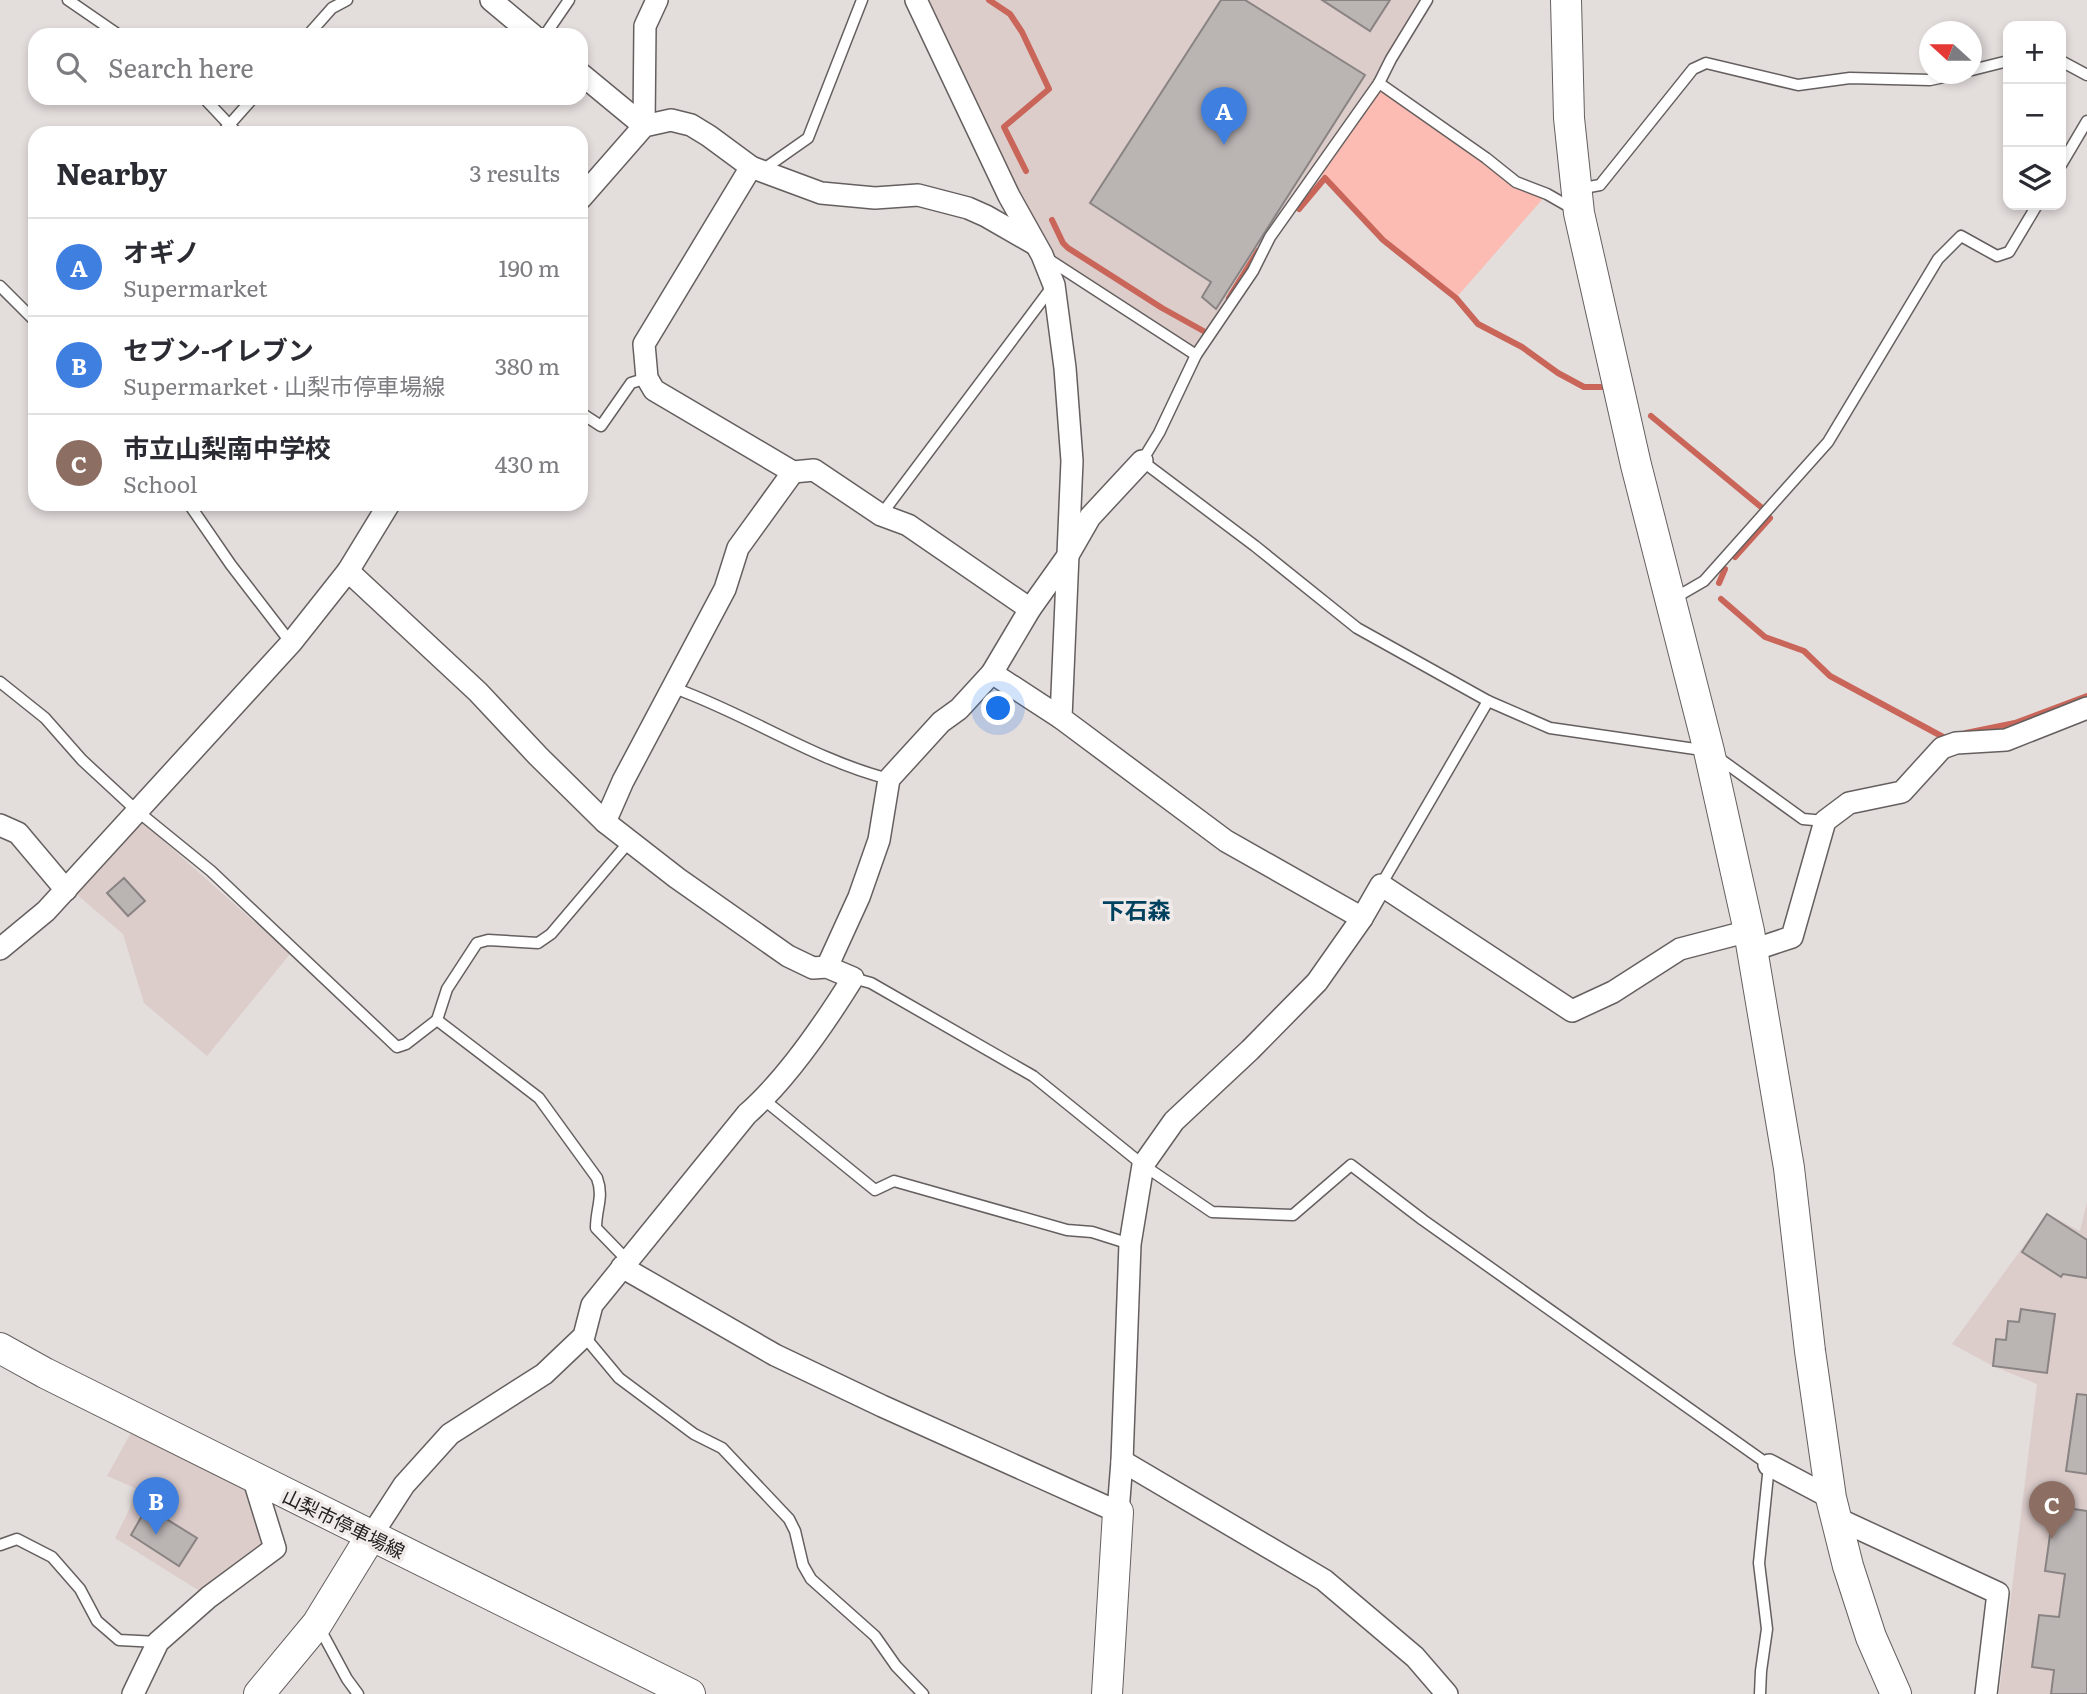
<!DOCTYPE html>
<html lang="en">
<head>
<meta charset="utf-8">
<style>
	body { margin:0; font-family:Literata,"Noto Sans JP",serif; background:#f7f7f7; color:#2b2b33 }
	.controls { position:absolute; right:21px; top:21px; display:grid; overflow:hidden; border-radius:14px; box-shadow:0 4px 10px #0003 }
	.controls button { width:63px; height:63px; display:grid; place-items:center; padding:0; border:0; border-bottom:2px solid #e1e1e2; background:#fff; color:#2b2b33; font:35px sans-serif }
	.compass { position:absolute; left:1919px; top:21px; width:63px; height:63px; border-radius:50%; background:#fff; box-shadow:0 4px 10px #0003; rotate:291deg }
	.you { position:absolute; left:999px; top:709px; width:24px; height:24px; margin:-18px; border:5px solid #fff; border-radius:50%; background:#1a73e8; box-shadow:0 0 0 10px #1a73e833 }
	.badge { display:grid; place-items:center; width:46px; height:46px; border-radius:50%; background:#0b8043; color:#fff; font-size:23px; font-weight:700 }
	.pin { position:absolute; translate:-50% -58px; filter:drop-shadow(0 2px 4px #0008) }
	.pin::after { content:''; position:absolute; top:37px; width:24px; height:21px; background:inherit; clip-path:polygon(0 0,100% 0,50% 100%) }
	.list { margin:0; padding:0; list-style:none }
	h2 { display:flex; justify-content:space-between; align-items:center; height:91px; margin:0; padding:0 28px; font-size:30px }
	h2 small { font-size:23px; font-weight:400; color:#7c7c81 }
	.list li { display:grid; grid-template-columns:46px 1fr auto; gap:21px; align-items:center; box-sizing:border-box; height:98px; padding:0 28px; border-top:2px solid #e1e1e2 }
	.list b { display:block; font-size:26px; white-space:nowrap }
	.list p { margin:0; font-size:23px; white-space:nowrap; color:#7c7c81 }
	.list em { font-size:23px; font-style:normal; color:#7c7c81 }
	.icon { flex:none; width:38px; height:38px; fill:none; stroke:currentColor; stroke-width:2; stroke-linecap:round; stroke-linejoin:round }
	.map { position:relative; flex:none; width:2087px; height:1694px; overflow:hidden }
	.search { position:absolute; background:#fff; box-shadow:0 4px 10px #0003; left:28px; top:28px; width:560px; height:77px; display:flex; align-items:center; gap:18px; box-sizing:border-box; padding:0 24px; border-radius:21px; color:#7c7c81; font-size:26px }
	.panel { position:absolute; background:#fff; box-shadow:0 4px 10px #0003; left:28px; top:126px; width:560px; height:385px; border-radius:21px }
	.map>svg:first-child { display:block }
</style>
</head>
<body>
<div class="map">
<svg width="2087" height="1694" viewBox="0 0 2087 1694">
	<rect width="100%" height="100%" fill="#e3dddc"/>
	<g fill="#dccdcb">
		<polygon points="916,0 1427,0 1196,355 1042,255"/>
		<polygon points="139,819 290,954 207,1056 144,1003 123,934 75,893"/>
		<polygon points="2087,1202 2087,1694 1999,1694 2037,1384 1993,1366 1952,1344 2047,1214 2080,1231"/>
		<polygon points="138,1420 253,1477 275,1548 209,1597 115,1538 130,1508 135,1488 107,1476"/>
	</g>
	<polygon fill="#fcbcb3" points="1379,83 1516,182 1547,194 1456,298 1383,240 1318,170"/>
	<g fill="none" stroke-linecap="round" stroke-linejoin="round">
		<g stroke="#c96559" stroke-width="6">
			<polyline points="989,0 1010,14 1022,32 1049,89 1004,127 1026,171"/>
			<polyline points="1299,209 1325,178 1383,240 1456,298 1478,324 1522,347 1558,373 1584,387 1607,387"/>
			<polyline points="1052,220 1063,243 1068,248 1162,308 1207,333 1210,328"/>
			<polyline points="1229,298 1258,251"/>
			<polyline points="1651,416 1761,507"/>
			<polyline points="1735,557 1770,518"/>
			<polyline points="1719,583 1725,569"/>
			<polyline points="1721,599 1765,637 1804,651 1830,676 1945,738"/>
			<polyline points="1966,733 2015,723 2087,696"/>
		</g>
	</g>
	<g fill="#bab4b3" stroke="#898483" stroke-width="2">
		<polygon points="1221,0 1245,0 1365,75 1216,309 1202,297 1211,282 1090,203"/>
		<polygon points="1322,0 1390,0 1370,31"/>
		<polygon points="124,878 145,901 128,916 107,893"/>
		<polygon points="2047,1214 2087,1240 2087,1278 2063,1274 2061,1277 2022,1252"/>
		<polygon points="2021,1309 2055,1314 2047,1373 1993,1366 1996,1339 2006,1340 2008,1321 2019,1322"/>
		<polygon points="2077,1394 2087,1395 2087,1474 2066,1471"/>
		<polygon points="2054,1506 2087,1511 2087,1694 2051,1694 2054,1670 2032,1667 2039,1615 2059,1617 2065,1574 2045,1571"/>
		<polygon points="147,1507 197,1538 179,1566 131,1535"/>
	</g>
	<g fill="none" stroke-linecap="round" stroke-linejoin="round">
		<g stroke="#65605f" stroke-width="13">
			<g id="lane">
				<polyline points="68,0 119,35"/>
				<polyline points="308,35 332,8 347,0"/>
				<polyline points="545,35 569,0"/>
				<polyline points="2061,61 2087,75"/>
				<polyline points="1972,70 2008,61"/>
				<polyline points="1379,83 1391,59 1427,0"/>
				<polyline points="204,98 237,133"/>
				<polyline points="222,133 253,98"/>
				<polyline points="2061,165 2087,121"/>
				<polyline points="761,171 808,138 862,0"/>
				<polyline points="1578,189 1600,185 1693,69 1706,63 1798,85 1850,78 1930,80 1958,74"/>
				<polyline points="1575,210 1547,194 1516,182 1486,158 1379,83 1270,237 1253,271 1196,355 1159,433 1142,461 1255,546 1357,628 1488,701 1550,728 1709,751 1803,819 1825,821"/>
				<polyline points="1048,259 1196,355"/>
				<polyline points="0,286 35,321"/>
				<polyline points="581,413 601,426 631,383 647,378"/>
				<polyline points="189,504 231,565 291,643"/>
				<polyline points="881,515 1052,287"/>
				<polyline points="1673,599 1704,581 1828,442 1938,259 1961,236 1997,256 2009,252 2037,205"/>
				<path d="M 0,682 L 45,718 L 82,760 L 136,810 L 211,871 L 397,1047 L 406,1044 L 437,1020 L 539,1098 L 597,1178 C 604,1197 596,1208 596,1228 L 627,1260"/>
				<path d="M 674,688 C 747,714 814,760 889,779"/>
				<polyline points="1381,885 1488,701"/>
				<polyline points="853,978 871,983 1033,1076 1143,1165 1212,1212 1293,1215 1351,1165 1423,1220 1769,1465 1759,1563 1767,1629 1761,1671 1760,1694"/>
				<polyline points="437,1020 447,989 477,943 488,940 538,943 551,934 629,842"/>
				<polyline points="763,1099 875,1190 894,1181 1067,1230 1092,1232 1130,1244"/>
				<polyline points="584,1336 619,1378 694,1434 722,1448 789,1519 795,1531 803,1565 811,1579 875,1636 896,1666 923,1694"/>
				<polyline points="0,1545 17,1539 52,1557 80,1589 97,1621 119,1640 158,1642"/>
				<polyline points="319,1627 347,1679 358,1694"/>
			</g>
		</g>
		<g stroke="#65605f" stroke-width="24">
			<g id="street">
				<polyline points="491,0 533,35"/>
				<polyline points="916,0 1009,196 1042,255 1054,285 1065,368 1072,461 1061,718 1226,841 1362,918"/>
				<polyline points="581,74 644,126"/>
				<polyline points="644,126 645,26 657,0"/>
				<polyline points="751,167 644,344 647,378 654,390 793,472 814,470 881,515 908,525 1030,609"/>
				<polyline points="581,198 644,126 671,120 691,125 709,136 751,167 821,193 875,198 918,195 968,208 986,216 1033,243"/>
				<path d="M 348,571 L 478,692 L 538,756 L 605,822 L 677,878 L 788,956 L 813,968 L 827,967 L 853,978 C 825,1023 787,1079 747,1114 L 592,1305 L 584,1336 L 544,1374 L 450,1434 L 404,1485 L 371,1536"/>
				<polyline points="992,673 1061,718"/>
				<polyline points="605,822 623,781 725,589 738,548 793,472"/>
				<polyline points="0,825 18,833 66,890"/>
				<polyline points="0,949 46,911 291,643 348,571 389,504"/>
				<polyline points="1753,950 1792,937 1825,821 1849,803 1902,792 1942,748 1956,743 2006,740 2087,708"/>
				<polyline points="827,967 859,897 879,840 889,779 941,722 959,709 992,673 1030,609 1067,557 1090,517 1142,461"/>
				<polyline points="622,1267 775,1355 882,1406 1118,1512 1122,1461 1130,1244 1143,1165 1174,1121 1250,1050 1317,982 1362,918 1381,885 1572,1011 1613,992 1680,949 1749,931"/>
				<polyline points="1122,1461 1324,1580 1415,1657 1447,1694"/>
				<polyline points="1769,1465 1831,1498"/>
				<polyline points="1836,1518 1998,1593 1986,1694"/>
				<polyline points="133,1694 158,1642 209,1597 275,1548 253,1477"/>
			</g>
		</g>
		<g stroke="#65605f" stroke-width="32">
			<g id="secondary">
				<polyline points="1566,0 1569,118 1579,213 1636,465 1709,751 1749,931 1789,1168 1810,1351 1831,1498 1848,1566 1871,1637 1896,1694"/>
				<polyline points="0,1348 45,1373 690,1694"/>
				<polyline points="259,1694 317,1624 371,1536"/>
				<polyline points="1107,1694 1118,1512"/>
			</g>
		</g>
		<use href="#lane" stroke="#fff" stroke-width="10"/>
		<use href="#street" stroke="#fff" stroke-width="21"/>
		<use href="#secondary" stroke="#fff" stroke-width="30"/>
	</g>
	<g text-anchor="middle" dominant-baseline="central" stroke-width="7" stroke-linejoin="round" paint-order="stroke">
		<g font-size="19" fill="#1f1d1d" stroke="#f0eae9">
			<text transform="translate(344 1523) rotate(26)">山梨市停車場線</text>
		</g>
		<g font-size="23" font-weight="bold" fill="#004160" stroke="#f0eae9">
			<text x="1136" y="909">下石森</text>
		</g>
	</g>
</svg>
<div class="controls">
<button>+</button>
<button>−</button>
<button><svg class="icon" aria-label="layers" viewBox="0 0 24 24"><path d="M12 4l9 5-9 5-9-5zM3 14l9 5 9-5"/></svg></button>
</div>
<svg class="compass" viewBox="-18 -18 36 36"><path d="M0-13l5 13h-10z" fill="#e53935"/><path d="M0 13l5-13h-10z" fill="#7c7c81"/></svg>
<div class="you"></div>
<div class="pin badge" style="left:1224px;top:145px;background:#3f7fe0">A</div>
<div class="pin badge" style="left:156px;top:1535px;background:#3f7fe0">B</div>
<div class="pin badge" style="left:2052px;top:1539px;background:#8d6e63">C</div>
<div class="search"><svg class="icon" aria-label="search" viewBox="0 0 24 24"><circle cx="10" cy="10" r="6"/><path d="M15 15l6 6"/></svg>Search here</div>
<section class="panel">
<h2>Nearby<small>3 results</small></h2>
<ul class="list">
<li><span class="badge" style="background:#3f7fe0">A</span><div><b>オギノ</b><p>Supermarket</p></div><em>190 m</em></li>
<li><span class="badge" style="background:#3f7fe0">B</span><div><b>セブン-イレブン</b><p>Supermarket · 山梨市停車場線</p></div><em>380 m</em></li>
<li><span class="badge" style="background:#8d6e63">C</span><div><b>市立山梨南中学校</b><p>School</p></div><em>430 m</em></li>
</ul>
</section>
</div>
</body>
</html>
